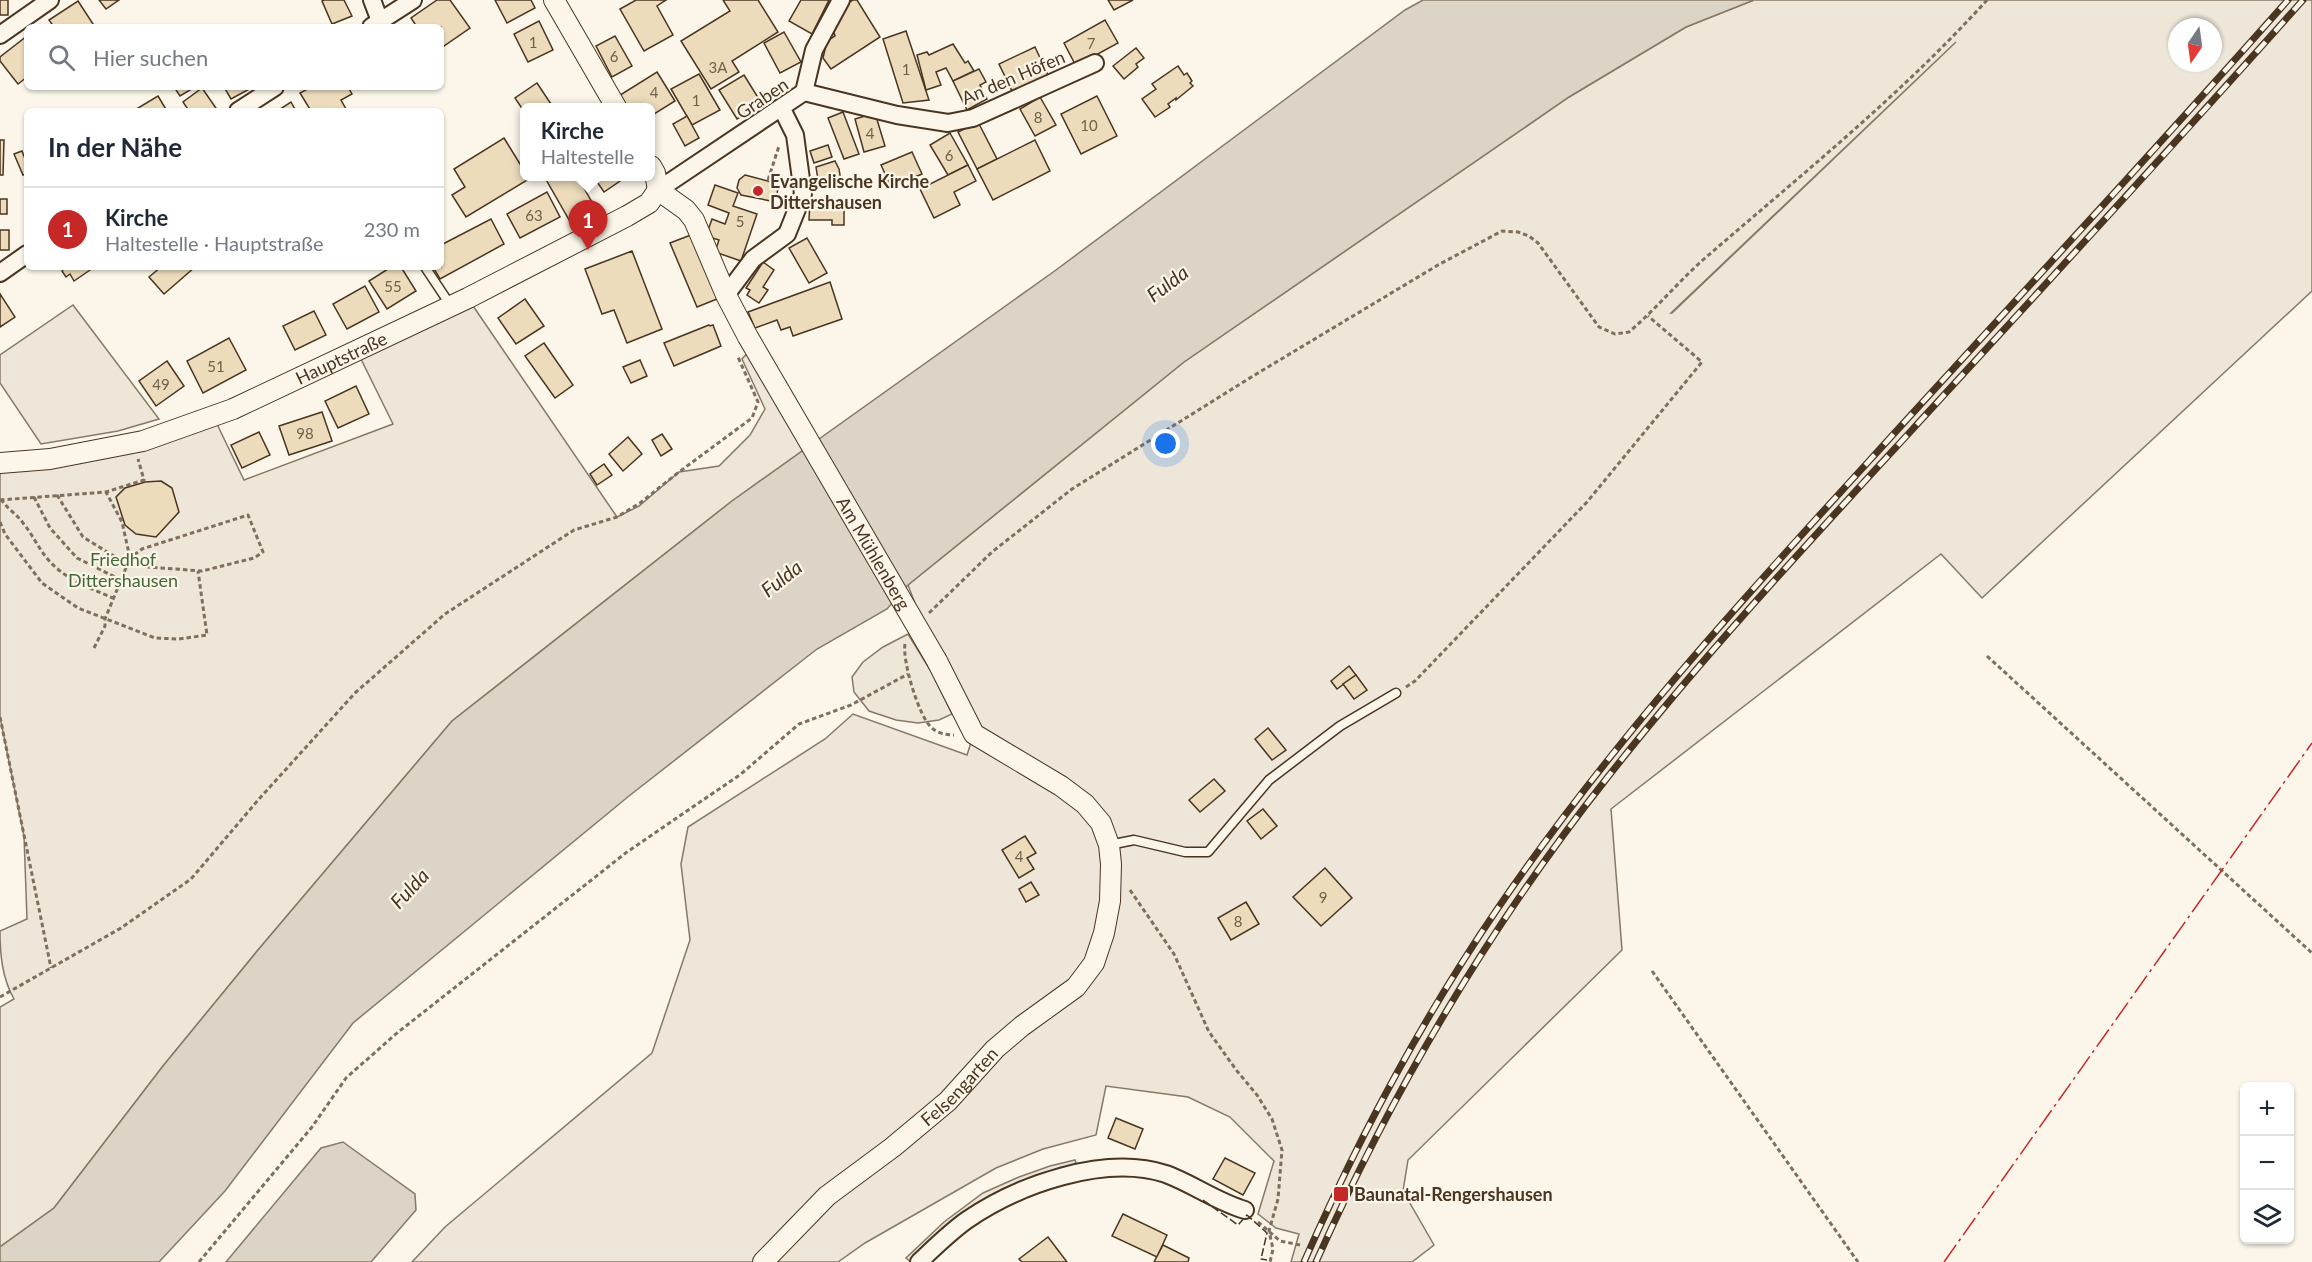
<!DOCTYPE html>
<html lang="de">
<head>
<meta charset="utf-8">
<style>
	body { margin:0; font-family:Lato,sans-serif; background:#f6f6f7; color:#1f2937 }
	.controls { position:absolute; right:18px; bottom:18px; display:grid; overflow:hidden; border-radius:9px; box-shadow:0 2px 4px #0004 }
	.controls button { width:54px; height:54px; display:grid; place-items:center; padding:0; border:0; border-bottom:2px solid #e0e1e3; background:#fff; color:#1f2937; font:30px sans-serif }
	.compass { position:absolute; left:2168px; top:18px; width:54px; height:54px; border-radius:50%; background:#fff; box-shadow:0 2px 4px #0004; rotate:193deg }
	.you { position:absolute; left:1166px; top:444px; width:21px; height:21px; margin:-15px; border:4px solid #fff; border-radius:50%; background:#1a73e8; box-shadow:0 0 0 9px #1a73e833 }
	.badge { display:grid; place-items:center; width:39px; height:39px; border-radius:50%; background:#c62828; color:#fff; font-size:20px; font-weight:700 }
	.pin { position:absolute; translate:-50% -50px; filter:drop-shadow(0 2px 3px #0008) }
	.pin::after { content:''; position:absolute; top:32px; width:21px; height:18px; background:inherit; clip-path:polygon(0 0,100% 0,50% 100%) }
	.popup { position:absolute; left:520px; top:103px; width:135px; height:78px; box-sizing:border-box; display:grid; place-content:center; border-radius:9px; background:#fff; filter:drop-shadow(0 2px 4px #0005); font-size:20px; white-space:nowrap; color:#747a83 }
	.popup b { font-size:22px; color:#1f2937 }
	.popup::after { content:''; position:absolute; left:50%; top:100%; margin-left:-12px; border:12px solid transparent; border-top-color:#fff }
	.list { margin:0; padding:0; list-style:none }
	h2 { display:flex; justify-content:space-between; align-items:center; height:78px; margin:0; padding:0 24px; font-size:26px }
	h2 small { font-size:20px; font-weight:400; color:#747a83 }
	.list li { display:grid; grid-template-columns:39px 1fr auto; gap:18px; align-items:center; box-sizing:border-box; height:84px; padding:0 24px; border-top:2px solid #e0e1e3 }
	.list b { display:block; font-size:22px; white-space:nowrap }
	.list p { margin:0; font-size:20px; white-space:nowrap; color:#747a83 }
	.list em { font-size:20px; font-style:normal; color:#747a83 }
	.icon { flex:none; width:33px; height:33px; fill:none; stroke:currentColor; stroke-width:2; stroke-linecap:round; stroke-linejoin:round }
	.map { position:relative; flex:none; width:2312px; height:1262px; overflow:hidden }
	.search { position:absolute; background:#fff; box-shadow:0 2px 4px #0004; left:24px; top:24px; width:420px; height:66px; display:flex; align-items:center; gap:15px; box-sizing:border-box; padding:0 21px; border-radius:9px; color:#747a83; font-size:22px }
	.panel { position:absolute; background:#fff; box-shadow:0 2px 4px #0004; left:24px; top:108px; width:420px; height:162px; border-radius:9px }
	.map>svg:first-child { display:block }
</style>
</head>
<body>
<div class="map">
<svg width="2312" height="1262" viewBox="0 0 2312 1262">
	<rect width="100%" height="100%" fill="#fbf6e9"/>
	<g fill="#ede6d9" stroke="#887966" stroke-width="1.5" fill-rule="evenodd">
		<path d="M 1754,0 L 2312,0 L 2312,291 L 1982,598 L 1941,554 L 1611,809 L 1622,950 L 1408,1160 L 1403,1191 L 1434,1245 L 1412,1262 L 1291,1262 L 1299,1234 L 1276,1228 L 1258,1214 L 1274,1161 L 1230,1117 L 1188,1097 L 1106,1086 L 1096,1135 L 1043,1149 L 996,1168 L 865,1243 L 838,1262 L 412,1262 L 445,1227 L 652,1053 L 690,940 L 681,864 L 688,827 L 825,739 L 853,714 L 967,755 L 974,733 L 937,661 L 908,585 L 1184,362 L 1569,97 L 1686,27 ZM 2177,27 L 2213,27 L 2213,63 L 2177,63 ZM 1956,42 L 1672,313 L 1671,313 Z"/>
		<path d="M 469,300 L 617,517 L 639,506 L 679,472 L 719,466 L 750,435 L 765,409 L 742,359 L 757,343 L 812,444 L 732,501 L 452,721 L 258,950 L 163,1066 L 54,1208 L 0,1247 L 0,1007 L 14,999 C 2,978 0,954 0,931 L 27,919 L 24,836 L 0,717 L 0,463 L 216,422 L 244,480 L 393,424 L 359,355 Z"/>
		<polygon points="73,305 159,419 118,431 41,444 0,383 0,355"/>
	</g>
	<g fill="#ede7d9" stroke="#887966" stroke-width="1.5">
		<polygon points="908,634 932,673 952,714 939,720 918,723 896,720 869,711 854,692 852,677 863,662 883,647"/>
		<polygon points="1075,1160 1079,1173 998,1201 919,1262 911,1262 906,1258 944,1222 983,1193 1019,1177 1050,1166"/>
	</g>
	<g fill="#dcd4c6" stroke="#887966" stroke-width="1.5">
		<polygon points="1423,0 1754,0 1686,27 1569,97 1184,362 908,585 887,609 817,649 629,796 353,1023 225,1191 159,1262 0,1262 0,1247 54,1208 163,1066 258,950 452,721 732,501 1056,270 1405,10"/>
		<polygon points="343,1142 415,1194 416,1210 371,1262 226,1262 321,1148"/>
	</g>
	<g fill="#ecdcbc" stroke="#4a3520" stroke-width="1.5">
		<rect x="0" y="0" width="8" height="15"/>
		<polygon points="99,0 119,0 106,9"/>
		<polygon points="324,0 344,0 352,16 332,24 322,1"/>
		<polygon points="437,0 450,0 470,28 441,48 441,27 417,27 411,18"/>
		<polygon points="495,0 531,0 535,8 507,23"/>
		<polygon points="636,0 666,0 657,6 673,35 644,51 620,9"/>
		<polygon points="723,0 758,0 778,32 732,61 739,72 711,89 681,41 730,11"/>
		<polygon points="801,0 829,0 812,34 789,21"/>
		<polygon points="853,0 857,0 880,37 831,69 823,58 827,41 835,36 833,29 846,4"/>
		<polygon points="1108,0 1133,0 1114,10"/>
		<polygon points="78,1 95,27 54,27 49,20"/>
		<polygon points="1105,20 1118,43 1076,66 1064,43"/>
		<polygon points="539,21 553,50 528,62 514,34"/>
		<polygon points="906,31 929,100 903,103 883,39"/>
		<polygon points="784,32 801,62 780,73 764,43"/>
		<polygon points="27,36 27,77 18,84 0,61 0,57"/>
		<polygon points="615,36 632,66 612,77 596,46"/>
		<polygon points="953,44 965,63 968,61 974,71 953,81 946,68 936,72 941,85 926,90 917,55 927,52 929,55"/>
		<polygon points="1035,47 1048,75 1013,93 999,64"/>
		<polygon points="1136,48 1144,58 1136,64 1138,67 1124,79 1113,66"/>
		<polygon points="1178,66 1184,75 1187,73 1192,81 1190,83 1193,86 1176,100 1176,98 1168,104 1170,107 1155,117 1142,99 1156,89 1152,84"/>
		<polygon points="979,69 986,82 980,85 987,99 967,110 953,81"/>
		<polygon points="657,72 675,101 651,116 651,107 624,107 617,97"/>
		<polygon points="699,74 720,110 692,125 671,89"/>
		<polygon points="744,75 762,104 737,119 719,90"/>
		<polygon points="537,83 553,107 525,107 525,113 515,98"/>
		<polygon points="174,87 195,87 180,96"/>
		<polygon points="224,87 253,87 231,99"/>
		<polygon points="311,87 348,87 352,94 341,100 346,109 343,111 311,111 300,93"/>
		<polygon points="202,88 218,111 189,111 183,102"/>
		<polygon points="158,96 167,111 133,111"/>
		<polygon points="1097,96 1117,136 1081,154 1061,114"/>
		<polygon points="1040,97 1056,125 1035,136 1020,109"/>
		<polygon points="291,102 296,111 277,111"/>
		<polygon points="843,112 859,154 844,159 828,118"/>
		<polygon points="875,113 885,146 864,152 855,119"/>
		<polygon points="687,116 699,138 685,146 673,124"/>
		<polygon points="978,122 997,159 977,169 958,132"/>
		<polygon points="950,133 968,165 948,175 930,145"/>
		<polygon points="504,138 525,172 525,176 529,179 466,217 452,195 465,187 454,169"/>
		<polygon points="0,140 4,140 3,175 0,175"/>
		<polygon points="1035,140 1050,171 993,200 977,169"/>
		<polygon points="828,145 832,157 814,163 810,151"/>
		<polygon points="22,151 27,164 27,174 23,175 14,154"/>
		<polygon points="912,152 922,174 891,187 881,165"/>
		<polygon points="835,161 839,169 842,187 819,186 816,167"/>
		<polygon points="968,165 976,181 954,192 960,205 934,218 920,189"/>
		<polygon points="745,175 779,184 776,198 772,197 771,201 741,195 737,188 739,180"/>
		<polygon points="544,176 577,176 601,218 576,232"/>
		<polygon points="593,176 617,176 620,181 604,192"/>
		<polygon points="715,185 738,193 733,206 757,214 741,261 715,252 719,240 706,236 712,219 725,224 729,213 708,205"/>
		<polygon points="547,192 560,217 520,238 507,214"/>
		<rect x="0" y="199" width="7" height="15"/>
		<polygon points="810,201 844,202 844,225 832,225 832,220 809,220"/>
		<polygon points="491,219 504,244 440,279 433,267 441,267 441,245"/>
		<rect x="0" y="230" width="9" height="20"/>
		<polygon points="696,233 717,299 697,307 670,243"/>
		<polygon points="807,238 827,273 809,283 789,248"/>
		<polygon points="632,251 662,329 627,343 614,310 602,314 585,269"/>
		<polygon points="763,262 774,270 763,287 768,290 759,303 747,295 750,290 746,288"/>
		<polygon points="65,267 92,267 93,268 74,281 70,274 66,277 62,271"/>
		<polygon points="161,267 195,267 164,294 149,277"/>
		<polygon points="391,267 401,267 416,291 387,309 369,281"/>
		<polygon points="830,282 842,319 793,336 790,327 781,330 777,320 755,328 748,312"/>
		<polygon points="365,286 379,312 347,329 333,304"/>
		<polygon points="0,294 15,317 0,327"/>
		<polygon points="525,299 544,326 516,344 498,318"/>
		<polygon points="314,311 326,335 295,350 283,326"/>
		<polygon points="709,325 710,326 713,325 721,346 674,366 664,343"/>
		<polygon points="229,338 246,370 203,393 187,361"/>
		<polygon points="544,343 573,385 555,398 525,356"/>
		<polygon points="640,360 647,376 631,383 623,367"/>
		<polygon points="167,361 184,386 156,406 139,381"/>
		<polygon points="356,386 369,414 338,428 325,401"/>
		<polygon points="322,412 332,441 289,455 279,426"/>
		<polygon points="259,432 270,455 242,468 231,445"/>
		<polygon points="662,434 672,449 661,456 652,440"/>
		<polygon points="628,437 642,454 623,471 609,454"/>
		<polygon points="604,464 612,475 597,485 590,474"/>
		<polygon points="161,481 172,488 179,512 156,537 136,534 125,525 116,497 125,488 145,482"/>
		<polygon points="1349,666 1356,675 1337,689 1331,681"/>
		<polygon points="1356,675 1367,690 1354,699 1343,684"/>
		<polygon points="1268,728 1286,750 1272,760 1255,739"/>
		<polygon points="1214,779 1225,791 1200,812 1189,800"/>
		<polygon points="1263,809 1277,826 1261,839 1247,821"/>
		<polygon points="1025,836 1036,853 1027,858 1034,869 1019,878 1002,850"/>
		<polygon points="1325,868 1352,898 1321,926 1293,897"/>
		<polygon points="1031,882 1039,895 1026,902 1019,889"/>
		<polygon points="1246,902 1259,924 1231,940 1218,918"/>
		<polygon points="1116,1118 1143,1129 1135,1149 1108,1138"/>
		<polygon points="1225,1158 1255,1173 1243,1195 1213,1179"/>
		<polygon points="1123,1214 1167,1235 1157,1257 1112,1236"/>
		<polygon points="1048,1237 1067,1262 1022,1262 1019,1259"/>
		<polygon points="1163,1245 1189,1258 1188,1262 1154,1262"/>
	</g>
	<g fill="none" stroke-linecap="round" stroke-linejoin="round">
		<g stroke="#4a3520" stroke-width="11">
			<g id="service">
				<polyline points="425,267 451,306"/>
				<polyline points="1109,845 1134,840 1185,852 1208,852 1269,780 1340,726 1396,693"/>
			</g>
		</g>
		<g stroke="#4a3520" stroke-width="20">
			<g id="minor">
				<polyline points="372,0 380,21"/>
				<polyline points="371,27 413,0"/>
				<polyline points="0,35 50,0"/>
				<polyline points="804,92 897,115 948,123 973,118 1095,63"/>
				<polyline points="238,111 275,87"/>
				<polyline points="658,190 804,92 814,50 841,0"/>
				<polyline points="0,273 27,254"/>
				<polyline points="726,295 753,259 787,234 803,194 795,135 782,109"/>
				<path d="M 919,1262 C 934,1248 950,1232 967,1220 C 1018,1185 1104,1154 1166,1174 C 1193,1184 1217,1202 1245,1210"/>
			</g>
		</g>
		<g stroke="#4a3520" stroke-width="22">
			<g id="tertiary">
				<polyline points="554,0 616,107"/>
				<polyline points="651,166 655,173 658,190"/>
				<polyline points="658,190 686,210 694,220 726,295 748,337"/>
				<path id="s1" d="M 0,463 L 50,459 L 143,441 L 233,409 L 468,298 L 627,216 L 649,203 L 658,190"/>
				<path id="s2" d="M 763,1262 L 827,1196 L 893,1147 L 948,1101 L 995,1049 L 1022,1026 L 1076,987 L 1094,963 L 1104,933 L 1110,901 L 1111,864 L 1109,845 L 1101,823 L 1085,804 L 1061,786 L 974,734 L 937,661"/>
			</g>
		</g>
		<g stroke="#7f6f5c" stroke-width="3" stroke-dasharray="4.5 3" stroke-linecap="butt">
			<polyline points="768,180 779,146"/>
			<polyline points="57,495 83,537 117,558 130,558 148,567 202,571 254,558 263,552 248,515 142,549 130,558"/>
			<polyline points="34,497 50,528 77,558 121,580"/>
			<path d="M 1,499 C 7,509 16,513 23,523 C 32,534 38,547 46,557 C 63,579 90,588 113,598"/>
			<polyline points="0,500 106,492 144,480 138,459"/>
			<polyline points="0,522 5,534 42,583 78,608 155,638 179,639 207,635 198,571"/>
			<path d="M 929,613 L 992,552 L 1072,489 L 1253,376 L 1438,265 L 1502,231 L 1518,232 L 1529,236 L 1538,243 L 1599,327 L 1615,334 L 1629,332 C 1656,309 1678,282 1704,259 C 1801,175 1901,95 1987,0"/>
			<path d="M 905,644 C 902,660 919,718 932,728 C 937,733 946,735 954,735"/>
			<polyline points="94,648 105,626 105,619 130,558 122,522 106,492"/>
			<polyline points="1987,656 2312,953"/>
			<polyline points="1406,687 1415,681 1587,502 1702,362 1648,316"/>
			<polyline points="0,717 51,968"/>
			<polyline points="1130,890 1174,954 1209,1032 1237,1071 1257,1095 1272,1119 1282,1150 1278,1199 1269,1231 1273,1249 1270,1262"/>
			<polyline points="1652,971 1858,1262"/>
			<polyline points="0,997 121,928 191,879 259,799 355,693 445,614 574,530 617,517 640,503 679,472 752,418 758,402 738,357"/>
			<polyline points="1258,1222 1280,1241 1300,1245"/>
			<polyline points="199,1262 312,1127 346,1078 397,1033 627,852 741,774 799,724 851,705 908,674"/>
		</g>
		<use href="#service" stroke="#fbf6e9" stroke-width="8"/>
		<use href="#minor" stroke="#fbf6e9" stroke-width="16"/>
		<use href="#tertiary" stroke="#fbf6e9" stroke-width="20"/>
		<g stroke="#4a3520" stroke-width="7">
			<g id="rail">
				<path d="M 1304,1262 C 1358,1139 1422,1019 1498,908 C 1608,747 1738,604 1869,461 C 2009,307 2151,155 2288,0"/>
				<path d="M 1316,1262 C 1393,1090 1490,926 1607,778 C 1702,657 1807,544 1911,431 C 2042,288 2174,145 2303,0"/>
			</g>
		</g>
		<use href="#rail" stroke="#fbf6e9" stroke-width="4.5" stroke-dasharray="14" stroke-linecap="butt"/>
		<g stroke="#4a3520" stroke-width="22" stroke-linecap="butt">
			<g id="tertiary-bridge">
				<path id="s3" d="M 748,337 L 937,661"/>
			</g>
		</g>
		<use href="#tertiary-bridge" stroke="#fbf6e9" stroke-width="20"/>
		<polyline stroke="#4a3520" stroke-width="1.5" stroke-dasharray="8 3" stroke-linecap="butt" points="1203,1200 1238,1225 1247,1215 1267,1233 1261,1259 1267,1260"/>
		<polyline stroke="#c62828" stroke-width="1.5" stroke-dasharray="21 4.5 3 4.5" stroke-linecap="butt" points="1944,1262 2312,743"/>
	</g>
	<g fill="#c62828" stroke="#fbf6e9" stroke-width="2">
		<circle cx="758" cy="191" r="6"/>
		<rect x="1333" y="1186" width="16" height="16" rx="3"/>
	</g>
	<g text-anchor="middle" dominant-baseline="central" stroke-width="4.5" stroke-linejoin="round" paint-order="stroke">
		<g font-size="15" fill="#725f47">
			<text x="533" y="42">1</text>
			<text x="1091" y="43">7</text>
			<text x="614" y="56">6</text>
			<text x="718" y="67">3A</text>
			<text x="906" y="69">1</text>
			<text x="654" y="92">4</text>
			<text x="696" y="100">1</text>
			<text x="1038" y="117">8</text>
			<text x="1089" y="125">10</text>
			<text x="870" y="133">4</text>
			<text x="949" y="155">6</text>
			<text x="534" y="215">63</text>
			<text x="740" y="221">5</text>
			<text x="393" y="286">55</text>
			<text x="216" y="366">51</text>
			<text x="161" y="384">49</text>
			<text x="305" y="433">98</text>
			<text x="1019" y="856">4</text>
			<text x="1323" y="897">9</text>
			<text x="1238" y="921">8</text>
		</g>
		<g font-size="18" fill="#4a3520" stroke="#fbf6e9">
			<text transform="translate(1013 77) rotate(-23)">An den Höfen</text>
			<text transform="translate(762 98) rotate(-34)">Graben</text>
			<text stroke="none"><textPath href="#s1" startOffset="360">Hauptstraße</textPath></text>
			<text stroke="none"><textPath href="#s3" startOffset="250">Am Mühlenberg</textPath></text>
			<text stroke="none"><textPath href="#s2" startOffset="264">Felsengarten</textPath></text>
		</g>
		<g font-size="18" font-weight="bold" fill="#4a3520" stroke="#fbf6e9" text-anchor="start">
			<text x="770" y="181">Evangelische Kirche<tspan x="770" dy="21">Dittershausen</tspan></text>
			<text x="1354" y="1194">Baunatal-Rengershausen</text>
		</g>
		<g font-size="18" fill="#436837" stroke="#fbf6e9">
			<text x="123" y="559">Friedhof<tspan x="123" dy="21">Dittershausen</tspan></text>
		</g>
		<g font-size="20" font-style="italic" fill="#4a3520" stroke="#fbf6e9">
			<text transform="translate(1167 283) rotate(-37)">Fulda</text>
			<text transform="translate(781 578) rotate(-38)">Fulda</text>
			<text transform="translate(409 888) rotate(-47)">Fulda</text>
		</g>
	</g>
</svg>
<div class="controls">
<button>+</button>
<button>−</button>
<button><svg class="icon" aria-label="layers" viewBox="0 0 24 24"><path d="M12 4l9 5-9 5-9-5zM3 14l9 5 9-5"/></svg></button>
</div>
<svg class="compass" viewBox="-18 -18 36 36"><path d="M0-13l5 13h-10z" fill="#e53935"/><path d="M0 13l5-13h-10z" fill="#747a83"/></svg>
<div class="you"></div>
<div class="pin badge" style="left:588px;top:250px">1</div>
<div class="popup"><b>Kirche</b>Haltestelle</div>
<div class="search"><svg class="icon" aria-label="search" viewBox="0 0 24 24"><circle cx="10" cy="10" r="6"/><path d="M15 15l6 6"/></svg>Hier suchen</div>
<section class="panel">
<h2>In der Nähe<small></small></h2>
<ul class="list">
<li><span class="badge">1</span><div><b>Kirche</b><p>Haltestelle · Hauptstraße</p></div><em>230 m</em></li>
</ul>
</section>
</div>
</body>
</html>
